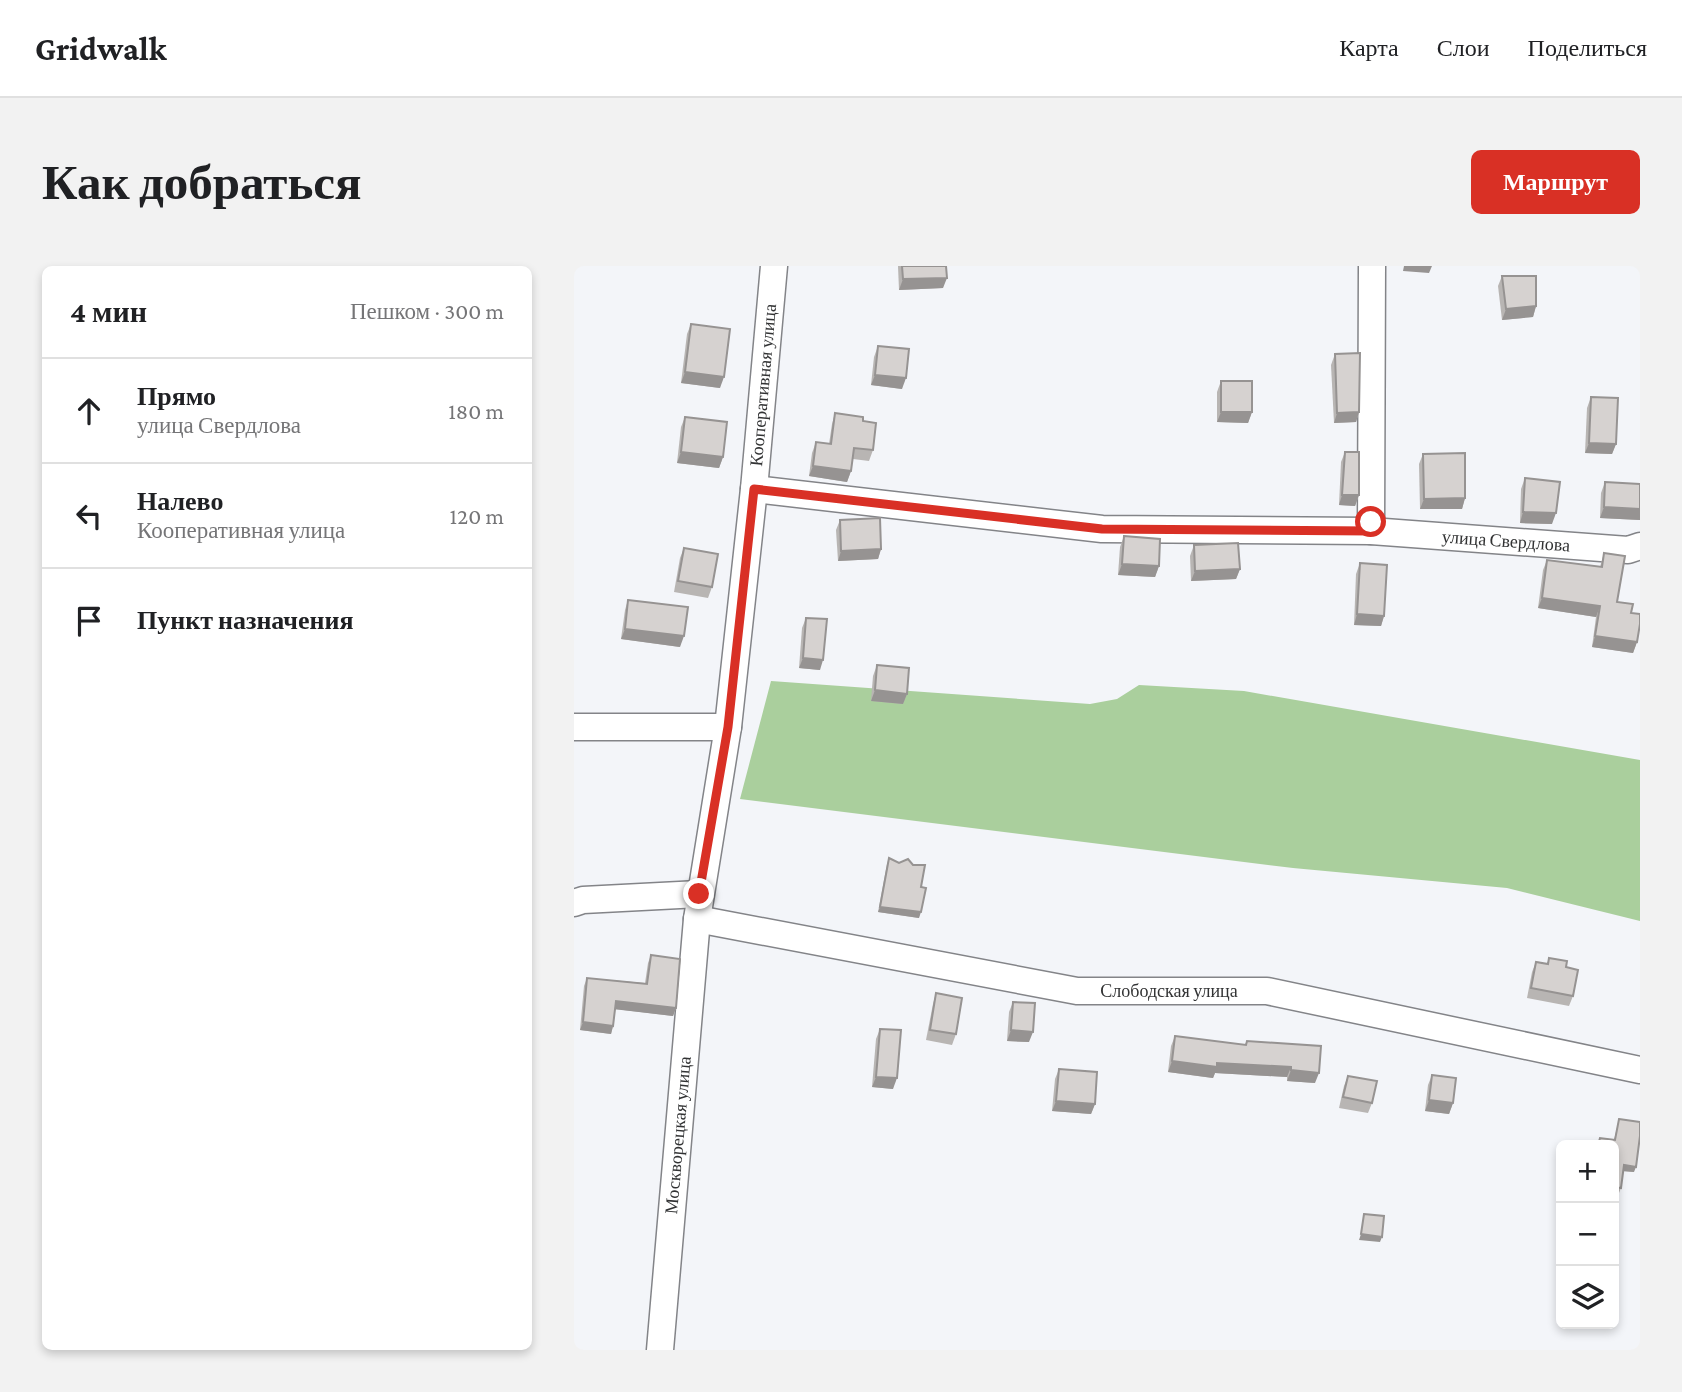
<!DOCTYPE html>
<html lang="ru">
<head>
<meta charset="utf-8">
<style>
	body { margin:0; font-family:"Crimson Pro",serif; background:#f2f2f2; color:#202124 }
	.controls { position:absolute; right:21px; bottom:21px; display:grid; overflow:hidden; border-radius:10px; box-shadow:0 4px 10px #0003 }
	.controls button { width:63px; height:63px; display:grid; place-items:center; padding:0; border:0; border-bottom:2px solid #e0e0e0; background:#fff; color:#202124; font:35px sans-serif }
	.stop { position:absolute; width:21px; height:21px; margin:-16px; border:5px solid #d93025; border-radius:50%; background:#fff }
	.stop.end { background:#d93025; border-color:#fff; box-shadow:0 2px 7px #0008 }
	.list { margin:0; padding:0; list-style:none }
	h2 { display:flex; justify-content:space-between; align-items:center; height:91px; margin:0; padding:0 28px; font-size:30px }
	h2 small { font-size:23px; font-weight:400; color:#757577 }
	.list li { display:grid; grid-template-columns:46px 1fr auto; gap:21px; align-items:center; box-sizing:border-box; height:105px; padding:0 28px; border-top:2px solid #e0e0e0 }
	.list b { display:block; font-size:26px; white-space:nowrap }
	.list p { margin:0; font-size:23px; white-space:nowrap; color:#757577 }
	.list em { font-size:23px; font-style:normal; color:#757577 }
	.icon { flex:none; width:38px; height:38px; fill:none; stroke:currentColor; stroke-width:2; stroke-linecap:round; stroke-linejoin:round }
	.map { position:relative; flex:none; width:1066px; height:1084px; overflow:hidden; border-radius:10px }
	header { display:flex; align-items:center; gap:42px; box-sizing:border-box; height:98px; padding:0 35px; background:#fff; border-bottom:2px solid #e0e0e0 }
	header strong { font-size:33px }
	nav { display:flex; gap:38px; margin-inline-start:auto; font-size:24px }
	.intro { display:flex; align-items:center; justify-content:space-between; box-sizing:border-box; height:168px; padding:0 42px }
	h1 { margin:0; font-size:49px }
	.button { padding:18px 32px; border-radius:10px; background:#d93025; color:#fff; font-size:24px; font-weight:700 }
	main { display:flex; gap:42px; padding:0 42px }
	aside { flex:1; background:#fff; border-radius:10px; box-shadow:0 4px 10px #0003 }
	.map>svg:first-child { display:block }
</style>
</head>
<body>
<header>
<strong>Gridwalk</strong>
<nav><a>Карта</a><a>Слои</a><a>Поделиться</a></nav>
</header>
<div class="intro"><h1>Как добраться</h1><a class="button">Маршрут</a></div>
<main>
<aside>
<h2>4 мин<small>Пешком · 300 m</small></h2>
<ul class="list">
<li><svg class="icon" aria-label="ahead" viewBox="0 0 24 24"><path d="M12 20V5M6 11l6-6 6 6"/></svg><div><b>Прямо</b><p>улица Свердлова</p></div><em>180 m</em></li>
<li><svg class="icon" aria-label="left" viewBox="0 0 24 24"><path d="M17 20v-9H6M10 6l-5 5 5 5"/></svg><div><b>Налево</b><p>Кооперативная улица</p></div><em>120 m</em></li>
<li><svg class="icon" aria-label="arrive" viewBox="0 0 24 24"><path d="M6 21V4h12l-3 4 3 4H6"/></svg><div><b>Пункт назначения</b></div></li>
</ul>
</aside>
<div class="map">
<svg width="1066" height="1084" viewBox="0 0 1066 1084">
	<rect width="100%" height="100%" fill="#f3f5f9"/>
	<polygon fill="#aacf9d" points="197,415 516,438 543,433 565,419 670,425 1066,494 1066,655 933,622 719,602 166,533"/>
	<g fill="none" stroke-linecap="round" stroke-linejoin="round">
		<g stroke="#838488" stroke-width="29">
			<g id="minor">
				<polyline points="180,223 528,263 797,265 1054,284 1066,280"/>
				<polyline points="797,265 798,0"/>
				<polyline points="0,461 154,461"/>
				<polyline points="0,637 9,634 125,628"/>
				<polyline points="123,653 503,725 693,725 1066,804"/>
				<polyline points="86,1084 123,653 154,461 180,223 200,0"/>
			</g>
		</g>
		<use href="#minor" stroke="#fff" stroke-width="26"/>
	</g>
	<g fill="#b8b5b3">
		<polygon points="324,0 372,0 369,22 325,24"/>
		<polygon points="928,10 962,40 959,51 928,54 924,20"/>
		<polygon points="117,58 146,122 107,117 113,68"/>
		<polygon points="304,80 328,123 297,119 300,91"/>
		<polygon points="761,88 785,146 782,156 760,157 757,99"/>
		<polygon points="647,115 678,146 674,157 643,156 643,126"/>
		<polygon points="1017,131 1042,178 1038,188 1011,187 1013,142"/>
		<polygon points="261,147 289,155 299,184 295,195 279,193 277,205 273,216 235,210 238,187 242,176 255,178 258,158"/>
		<polygon points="111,151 149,191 145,202 103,197 107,161"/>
		<polygon points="771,186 785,229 781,240 765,239 767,196"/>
		<polygon points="849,188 891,232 888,243 846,243 845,198"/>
		<polygon points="951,212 978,258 946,257 947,223"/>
		<polygon points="1031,216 1066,218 1066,254 1026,252 1027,227"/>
		<polygon points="266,254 307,283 304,293 264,295 262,264"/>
		<polygon points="550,270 585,300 581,311 544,309 546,281"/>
		<polygon points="620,279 666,303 662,313 617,315 616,290"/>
		<polygon points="110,282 138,321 134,332 100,326 106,292"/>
		<polygon points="1030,287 1043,336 1057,347 1063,376 1059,387 1018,381 1022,351 964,342 969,304 973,294 1026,301"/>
		<polygon points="786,297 810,350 807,360 780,359 782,308"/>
		<polygon points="54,334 106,381 47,373 51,344"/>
		<polygon points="232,352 246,404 225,402 228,362"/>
		<polygon points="303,399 333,428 329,438 297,435 299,410"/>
		<polygon points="315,592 347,621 345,652 304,646 313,598"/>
		<polygon points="77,689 102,742 99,750 41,743 39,760 37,768 6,764 10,720 13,712 71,717 74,697"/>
		<polygon points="975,692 992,701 999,730 995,740 953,732 958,706 962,696 973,698"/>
		<polygon points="362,727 382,768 378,779 352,774 359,738"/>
		<polygon points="439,736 455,776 433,775 435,746"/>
		<polygon points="306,763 319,823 298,821 302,773"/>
		<polygon points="601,770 671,779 673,775 741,817 713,815 713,811 641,807 639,812 594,806 597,780"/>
		<polygon points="485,803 521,838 517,848 478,845 481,813"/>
		<polygon points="858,809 879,837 875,848 851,845 854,819"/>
		<polygon points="774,810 798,837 794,847 765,842 770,820"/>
		<polygon points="1045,853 1060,906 1049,905 1047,922 1045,927 1040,926 1040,879 1023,879 1026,872 1040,874"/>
	</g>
	<g fill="#969392">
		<polygon points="830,0 858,0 855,7 829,5"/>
		<polygon points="373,12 369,22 325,24 329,13"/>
		<polygon points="962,40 959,51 928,54 932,43"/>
		<polygon points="111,106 150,111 146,122 107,117"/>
		<polygon points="301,109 332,112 328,123 297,119"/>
		<polygon points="647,146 678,146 674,157 643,156"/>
		<polygon points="785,146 782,156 760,157 763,147"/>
		<polygon points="1015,177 1042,178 1038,188 1011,187"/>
		<polygon points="107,186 149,191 145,202 103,197"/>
		<polygon points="239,200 277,205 273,216 235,210"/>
		<polygon points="768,229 785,229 781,240 765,239"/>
		<polygon points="891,232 888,243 846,243 850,233"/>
		<polygon points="1030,241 1066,243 1066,254 1026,252"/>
		<polygon points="949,246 982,247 978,258 946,257"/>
		<polygon points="307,283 304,293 264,295 267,285"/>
		<polygon points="548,298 585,300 581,311 544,309"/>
		<polygon points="666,303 662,313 617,315 621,305"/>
		<polygon points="968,332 1026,340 1022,351 964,342"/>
		<polygon points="783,348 810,350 807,360 780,359"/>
		<polygon points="51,363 110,370 106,381 47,373"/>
		<polygon points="1021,370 1063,376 1059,387 1018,381"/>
		<polygon points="229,392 249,394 246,404 225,402"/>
		<polygon points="301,424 333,428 329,438 297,435"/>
		<polygon points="306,641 347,646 345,652 304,646"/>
		<polygon points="42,735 102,742 99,750 39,743"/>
		<polygon points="9,756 39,760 37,768 6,764"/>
		<polygon points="437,764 459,766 455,776 433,775"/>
		<polygon points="598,795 643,797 717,801 713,811 641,807 639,812 594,806"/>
		<polygon points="717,804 745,807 741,817 713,815"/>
		<polygon points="302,811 323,812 319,823 298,821"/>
		<polygon points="855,834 879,837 875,848 851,845"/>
		<polygon points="482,835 521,838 517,848 478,845"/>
		<polygon points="1050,899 1062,901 1060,906 1048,905"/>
		<polygon points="787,968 808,971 806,976 785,974"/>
	</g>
	<g fill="#d6d2d0" stroke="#969392" stroke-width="2">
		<polygon points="328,0 372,0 373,12 329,13"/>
		<polygon points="928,10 962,10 962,40 932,43"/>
		<polygon points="117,58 156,63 150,111 111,106"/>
		<polygon points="304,80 335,83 332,112 301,109"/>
		<polygon points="786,87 785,146 763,147 761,88"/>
		<rect x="647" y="115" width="31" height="31"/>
		<polygon points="1017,131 1044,132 1042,178 1015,177"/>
		<polygon points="261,147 289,151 289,155 302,157 299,184 280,182 277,205 239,200 242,176 257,178"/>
		<polygon points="111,151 153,156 149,191 107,186"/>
		<polygon points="771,186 785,186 785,229 768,229"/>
		<polygon points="891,187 891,232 850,233 849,188"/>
		<polygon points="951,212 986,216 982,247 949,246"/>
		<polygon points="1031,216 1066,218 1066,243 1030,241"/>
		<polygon points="306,252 307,283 267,285 266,254"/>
		<polygon points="550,270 586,273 585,300 548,298"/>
		<polygon points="664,277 666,303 621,305 620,279"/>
		<polygon points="110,282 144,288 138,321 104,315"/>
		<polygon points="1030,287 1051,290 1043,336 1059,338 1057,347 1066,348 1066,358 1063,376 1021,370 1026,340 968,332 973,294 1028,301"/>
		<polygon points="786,297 813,299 810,350 783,348"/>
		<polygon points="54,334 114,341 110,370 51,363"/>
		<polygon points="232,352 253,353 249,394 229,392"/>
		<polygon points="303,399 335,402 333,428 301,424"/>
		<polygon points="315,592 325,597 334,593 339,599 351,599 347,621 352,622 347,646 306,641"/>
		<polygon points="77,689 106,693 102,742 42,735 39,760 9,756 13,712 73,718"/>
		<polygon points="975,692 993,695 992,701 1004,704 999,730 957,722 962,696 974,698"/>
		<polygon points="362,727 388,732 382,768 356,764"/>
		<polygon points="439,736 461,737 459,766 437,764"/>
		<polygon points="306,763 327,764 323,812 302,811"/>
		<polygon points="601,770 672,779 673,775 747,780 745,807 717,804 717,801 643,797 643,801 598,795"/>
		<polygon points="485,803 523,806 521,838 482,835"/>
		<polygon points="858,809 882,812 879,837 855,834"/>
		<polygon points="774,810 803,815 798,837 769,831"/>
		<polygon points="1045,853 1066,856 1066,870 1062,901 1050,899 1047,922 1040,921 1040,879 1024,879 1026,872 1041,874"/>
		<polygon points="790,948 810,950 808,971 787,968"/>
	</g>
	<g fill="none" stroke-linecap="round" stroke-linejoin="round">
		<polyline stroke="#d93025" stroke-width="9" points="125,628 154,461 180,223 528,263 797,265 797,256"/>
	</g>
	<g text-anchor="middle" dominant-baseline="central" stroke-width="5" stroke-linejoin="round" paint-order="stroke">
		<g font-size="18" fill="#323334" stroke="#fff">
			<text transform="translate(189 119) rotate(-85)">Кооперативная улица</text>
			<text transform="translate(932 275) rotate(4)">улица Свердлова</text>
			<text x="595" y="725">Слободская улица</text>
			<text transform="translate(104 869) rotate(-85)">Москворецкая улица</text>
		</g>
	</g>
</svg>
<div class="controls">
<button>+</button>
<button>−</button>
<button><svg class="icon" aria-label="layers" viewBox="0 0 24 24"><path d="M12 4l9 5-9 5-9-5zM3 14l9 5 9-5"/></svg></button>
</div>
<div class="stop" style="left:797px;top:256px"></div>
<div class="stop end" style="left:125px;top:628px"></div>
</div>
</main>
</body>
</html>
